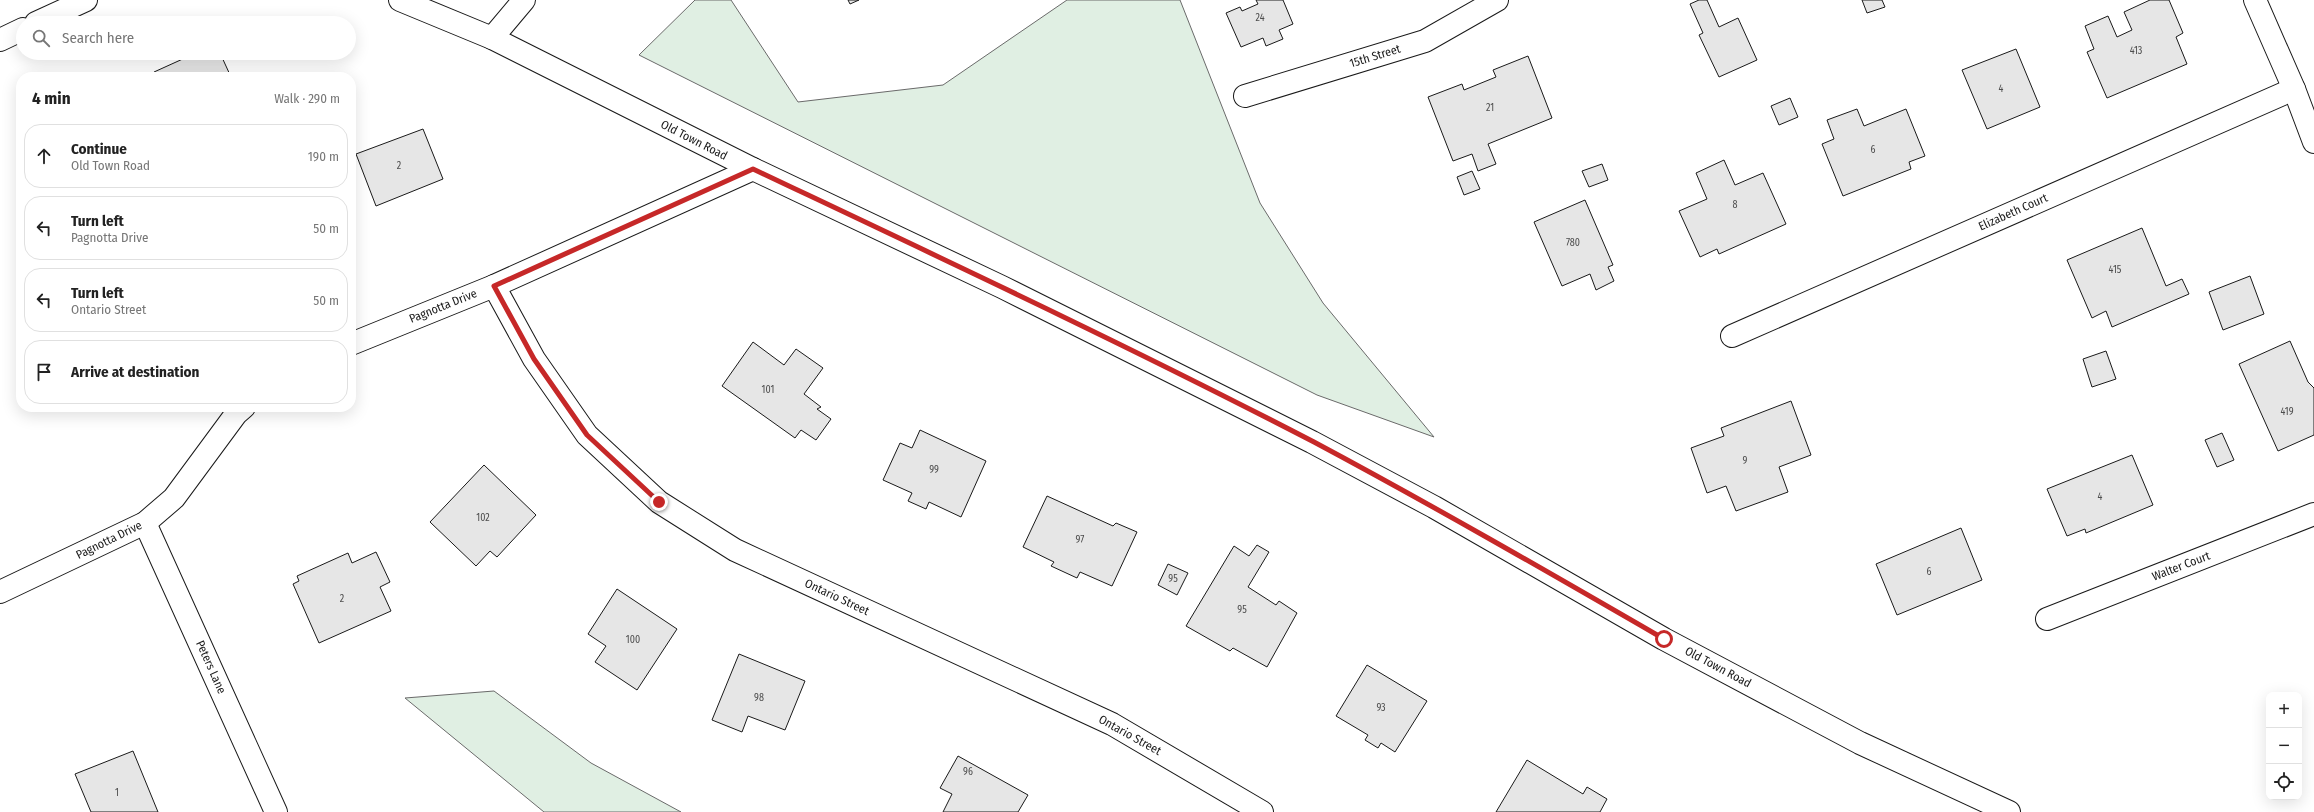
<!DOCTYPE html>
<html lang="en">
<head>
<meta charset="utf-8">
<style>
	body { margin:0; font-family:"Fira Sans Condensed",sans-serif; background:#f2f2f2; color:#222 }
	.controls { position:absolute; right:12px; bottom:12px; display:grid; overflow:hidden; border-radius:8px; box-shadow:0 4px 16px #0002 }
	.controls button { width:36px; height:36px; display:grid; place-items:center; padding:0; border:0; border-bottom:1px solid #e0e0e0; background:#fff; color:#222; font:20px sans-serif }
	.stop { position:absolute; width:12px; height:12px; margin:-9px; border:3px solid #c62828; border-radius:50%; background:#fff }
	.stop.end { background:#c62828; border-color:#fff; box-shadow:0 1px 4px #0008 }
	.list { margin:0; padding:0; list-style:none }
	h2 { display:flex; justify-content:space-between; align-items:center; height:52px; margin:0; padding:0 16px; font-size:17px }
	h2 small { font-size:13px; font-weight:400; color:#767676 }
	.list li { display:grid; grid-template-columns:26px 1fr auto; gap:12px; align-items:center; box-sizing:border-box; height:64px; margin:0 8px 8px; padding:0 8px; border:1px solid #e0e0e0; border-radius:16px }
	.list b { display:block; font-size:15px; white-space:nowrap }
	.list p { margin:0; font-size:13px; white-space:nowrap; color:#767676 }
	.list em { font-size:13px; font-style:normal; color:#767676 }
	.icon { flex:none; width:22px; height:22px; fill:none; stroke:currentColor; stroke-width:2; stroke-linecap:round; stroke-linejoin:round }
	.map { position:relative; flex:none; width:2314px; height:812px; overflow:hidden }
	.search { position:absolute; background:#fff; box-shadow:0 4px 16px #0002; left:16px; top:16px; width:340px; height:44px; display:flex; align-items:center; gap:10px; box-sizing:border-box; padding:0 14px; border-radius:22px; color:#767676; font-size:15px }
	.panel { position:absolute; background:#fff; box-shadow:0 4px 16px #0002; left:16px; top:72px; width:340px; height:340px; border-radius:16px }
	.map>svg:first-child { display:block }
</style>
</head>
<body>
<div class="map">
<svg width="2314" height="812" viewBox="0 0 2314 812">
	<rect width="100%" height="100%" fill="#fff"/>
	<g fill="#e0efe3" stroke="#6a6a6a">
		<polygon points="695,0 731,0 798,102 943,85 1067,0 1180,0 1260,203 1323,303 1434,437 1317,395 639,55"/>
		<polygon points="494,691 591,763 681,812 544,812 405,698"/>
	</g>
	<g fill="#e6e6e6" stroke="#1a1a1a">
		<polygon points="848,0 859,0 850,4"/>
		<polygon points="1256,0 1283,0 1293,24 1279,30 1283,39 1266,46 1263,38 1241,47 1226,13 1240,7 1242,11 1258,4"/>
		<polygon points="1699,0 1707,0 1719,27 1738,18 1757,60 1719,77 1699,35 1703,33 1690,4"/>
		<polygon points="1862,0 1882,0 1885,7 1867,13"/>
		<polygon points="2150,0 2169,0 2183,33 2176,37 2187,64 2107,98 2087,52 2094,49 2085,26 2108,16 2117,37 2132,30 2124,12"/>
		<polygon points="2016,49 2040,107 1987,129 1962,70"/>
		<polygon points="196,53 199,59 212,53 220,53 231,77 156,77 154,72"/>
		<polygon points="1528,56 1552,118 1488,144 1496,164 1478,171 1472,154 1453,161 1428,97 1462,84 1464,90 1496,77 1493,70"/>
		<polygon points="1790,98 1798,117 1779,125 1771,106"/>
		<polygon points="1857,109 1864,126 1906,109 1925,156 1909,162 1911,169 1843,196 1822,144 1834,139 1827,120"/>
		<polygon points="423,129 443,179 376,206 356,154"/>
		<polygon points="1724,160 1735,185 1763,173 1786,224 1719,254 1717,249 1700,257 1679,211 1707,199 1696,173"/>
		<polygon points="1602,164 1608,180 1589,187 1582,171"/>
		<polygon points="1472,171 1480,189 1464,195 1457,177"/>
		<polygon points="1585,200 1613,265 1608,267 1614,281 1596,290 1590,274 1562,286 1534,222"/>
		<polygon points="2142,228 2166,286 2182,279 2189,294 2112,327 2106,311 2092,318 2067,260"/>
		<polygon points="2250,276 2264,314 2223,330 2209,292"/>
		<polygon points="2290,341 2308,382 2314,388 2314,435 2278,451 2239,364"/>
		<polygon points="753,342 784,365 796,349 823,368 804,394 821,407 817,409 831,419 816,440 801,430 795,438 722,386"/>
		<polygon points="2106,351 2116,379 2092,387 2083,359"/>
		<polygon points="1791,401 1811,455 1779,467 1788,492 1736,511 1726,486 1707,493 1691,448 1724,436 1721,428"/>
		<polygon points="920,430 986,461 961,517 929,502 926,509 908,501 912,493 883,480 900,443 912,448"/>
		<polygon points="2222,433 2234,460 2217,467 2205,440"/>
		<polygon points="2132,455 2153,505 2086,533 2085,529 2067,536 2047,489"/>
		<polygon points="484,465 536,515 497,557 490,551 476,566 430,522"/>
		<polygon points="1047,496 1113,526 1116,523 1137,532 1112,586 1080,572 1077,578 1051,566 1054,562 1023,547"/>
		<polygon points="1961,528 1982,580 1897,615 1876,564"/>
		<polygon points="1257,545 1269,552 1248,587 1276,605 1279,601 1297,613 1267,667 1233,648 1230,651 1186,626 1234,546 1249,556"/>
		<polygon points="376,552 390,582 380,587 391,611 319,643 293,584 299,581 297,576 348,553 352,563"/>
		<polygon points="1168,564 1188,573 1177,595 1158,585"/>
		<polygon points="617,589 677,629 637,690 595,662 606,646 588,634"/>
		<polygon points="739,654 805,681 785,730 748,716 742,732 712,720"/>
		<polygon points="1367,665 1427,701 1395,752 1381,743 1378,748 1365,740 1368,735 1336,716"/>
		<polygon points="133,751 158,812 91,812 75,774"/>
		<polygon points="958,756 1028,795 1018,812 943,812 952,794 940,788"/>
		<polygon points="1527,760 1583,794 1587,787 1607,799 1600,812 1496,812"/>
	</g>
	<g fill="none" stroke-linecap="round" stroke-linejoin="round">
		<g stroke="#1a1a1a" stroke-width="24">
			<g id="minor">
				<polyline points="36,23 86,0"/>
				<polyline points="492,38 524,0"/>
				<polyline points="0,40 23,29"/>
				<polyline points="1245,96 1425,41 1497,0"/>
				<polyline points="494,286 534,359 587,435 659,502 735,550 1112,724 1262,812"/>
				<polyline points="1732,336 2294,89"/>
				<polyline points="351,344 494,286 753,169"/>
				<polyline points="145,523 276,812"/>
				<polyline points="0,592 145,523 174,498 236,414 244,407"/>
				<polyline points="2047,619 2314,514"/>
			</g>
		</g>
		<g stroke="#1a1a1a" stroke-width="24">
			<polyline id="tertiary" points="2255,0 2294,89 2314,142"/>
		</g>
		<g stroke="#1a1a1a" stroke-width="24">
			<polyline id="secondary" points="400,0 492,38 753,169 1002,287 1312,442 1434,507 1664,639 1860,743 2009,812"/>
		</g>
		<use href="#minor" stroke="#fff" stroke-width="22"/>
		<use href="#tertiary" stroke="#fff" stroke-width="22"/>
		<use href="#secondary" stroke="#fff" stroke-width="22"/>
	</g>
	<g fill="none" stroke-linecap="round" stroke-linejoin="round">
		<path stroke="#c62828" stroke-width="5" d="M 659,502 L 587,435 L 534,359 L 494,286 L 753,169 C 941,258 1129,346 1314,442 C 1432,505 1548,572 1664,639"/>
	</g>
	<g text-anchor="middle" dominant-baseline="central" stroke-width="3" stroke-linejoin="round" paint-order="stroke">
		<g font-size="10" fill="#4d4d4d">
			<text x="1260" y="18">24</text>
			<text x="2136" y="51">413</text>
			<text x="2001" y="89">4</text>
			<text x="1490" y="108">21</text>
			<text x="1873" y="150">6</text>
			<text x="399" y="166">2</text>
			<text x="1735" y="205">8</text>
			<text x="1573" y="243">780</text>
			<text x="2115" y="270">415</text>
			<text x="768" y="390">101</text>
			<text x="2287" y="412">419</text>
			<text x="1745" y="461">9</text>
			<text x="934" y="470">99</text>
			<text x="2100" y="497">4</text>
			<text x="483" y="518">102</text>
			<text x="1080" y="540">97</text>
			<text x="1929" y="572">6</text>
			<text x="1173" y="579">95</text>
			<text x="342" y="599">2</text>
			<text x="1242" y="610">95</text>
			<text x="633" y="640">100</text>
			<text x="759" y="698">98</text>
			<text x="1381" y="708">93</text>
			<text x="968" y="772">96</text>
			<text x="117" y="793">1</text>
		</g>
		<g font-size="12" fill="#1a1a1a" stroke="#fff">
			<text transform="translate(1375 56) rotate(-17)">15th Street</text>
			<text transform="translate(694 140) rotate(27)">Old Town Road</text>
			<text transform="translate(2013 212) rotate(-24)">Elizabeth Court</text>
			<text transform="translate(443 306) rotate(-22)">Pagnotta Drive</text>
			<text transform="translate(109 540) rotate(-26)">Pagnotta Drive</text>
			<text transform="translate(2181 566) rotate(-21)">Walter Court</text>
			<text transform="translate(837 597) rotate(25)">Ontario Street</text>
			<text transform="translate(211 667) rotate(66)">Peters Lane</text>
			<text transform="translate(1718 667) rotate(28)">Old Town Road</text>
			<text transform="translate(1130 735) rotate(29)">Ontario Street</text>
		</g>
	</g>
</svg>
<div class="controls">
<button>+</button>
<button>−</button>
<button><svg class="icon" aria-label="locate" viewBox="0 0 24 24"><circle cx="12" cy="12" r="6"/><path d="M12 2v4M12 18v4M2 12h4M18 12h4"/></svg></button>
</div>
<div class="stop" style="left:1664px;top:639px"></div>
<div class="stop end" style="left:659px;top:502px"></div>
<div class="search"><svg class="icon" aria-label="search" viewBox="0 0 24 24"><circle cx="10" cy="10" r="6"/><path d="M15 15l6 6"/></svg>Search here</div>
<section class="panel">
<h2>4 min<small>Walk · 290 m</small></h2>
<ul class="list">
<li><svg class="icon" aria-label="ahead" viewBox="0 0 24 24"><path d="M12 20V5M6 11l6-6 6 6"/></svg><div><b>Continue</b><p>Old Town Road</p></div><em>190 m</em></li>
<li><svg class="icon" aria-label="left" viewBox="0 0 24 24"><path d="M17 20v-9H6M10 6l-5 5 5 5"/></svg><div><b>Turn left</b><p>Pagnotta Drive</p></div><em>50 m</em></li>
<li><svg class="icon" aria-label="left" viewBox="0 0 24 24"><path d="M17 20v-9H6M10 6l-5 5 5 5"/></svg><div><b>Turn left</b><p>Ontario Street</p></div><em>50 m</em></li>
<li><svg class="icon" aria-label="arrive" viewBox="0 0 24 24"><path d="M6 21V4h12l-3 4 3 4H6"/></svg><div><b>Arrive at destination</b></div></li>
</ul>
</section>
</div>
</body>
</html>
